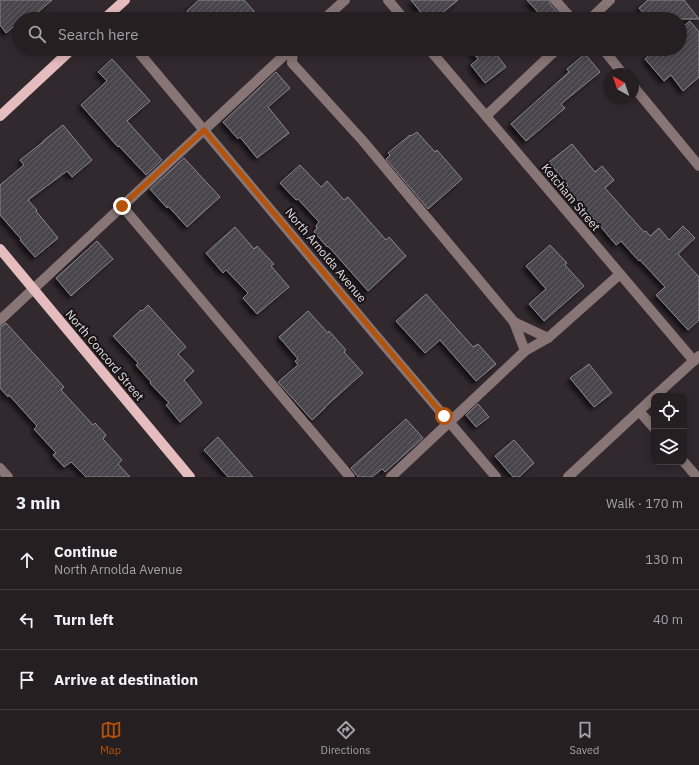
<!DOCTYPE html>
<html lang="en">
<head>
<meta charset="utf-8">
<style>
	body { margin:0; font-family:"IBM Plex Sans",sans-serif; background:#322c2f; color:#f1f3f6 }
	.controls { position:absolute; right:12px; bottom:12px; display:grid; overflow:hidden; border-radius:8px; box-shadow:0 2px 10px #0003 }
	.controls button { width:36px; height:36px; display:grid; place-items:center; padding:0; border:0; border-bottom:1px solid #423d40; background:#261f22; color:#f1f3f6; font:20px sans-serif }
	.compass { position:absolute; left:603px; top:68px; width:36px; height:36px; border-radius:50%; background:#261f22; box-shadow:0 2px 10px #0003; rotate:320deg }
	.stop { position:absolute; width:12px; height:12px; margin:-9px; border:3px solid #b45309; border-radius:50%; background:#fff }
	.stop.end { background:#b45309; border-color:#fff; box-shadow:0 1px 4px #0008 }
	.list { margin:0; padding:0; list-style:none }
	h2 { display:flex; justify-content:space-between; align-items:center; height:52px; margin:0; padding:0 16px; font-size:17px }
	h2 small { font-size:13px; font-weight:400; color:#a4a2a5 }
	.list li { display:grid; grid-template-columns:26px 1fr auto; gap:12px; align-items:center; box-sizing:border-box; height:60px; padding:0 16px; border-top:1px solid #423d40 }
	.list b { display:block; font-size:15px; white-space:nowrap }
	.list p { margin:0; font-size:13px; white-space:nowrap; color:#a4a2a5 }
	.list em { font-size:13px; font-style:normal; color:#a4a2a5 }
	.icon { flex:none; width:22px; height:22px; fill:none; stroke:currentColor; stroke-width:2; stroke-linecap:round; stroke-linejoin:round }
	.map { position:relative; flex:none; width:699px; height:477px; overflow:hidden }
	.search { position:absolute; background:#261f22; box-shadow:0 2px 10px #0003; left:12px; right:12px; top:12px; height:44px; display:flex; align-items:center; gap:10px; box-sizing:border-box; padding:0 14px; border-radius:22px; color:#a4a2a5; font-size:15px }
	.sheet { height:232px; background:#261f22 }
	nav { display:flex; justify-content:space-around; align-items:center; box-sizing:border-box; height:56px; border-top:1px solid #423d40; background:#261f22; font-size:11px; color:#a4a2a5 }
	nav a { display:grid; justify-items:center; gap:2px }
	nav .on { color:#b45309 }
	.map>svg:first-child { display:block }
</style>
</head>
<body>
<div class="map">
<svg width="699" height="477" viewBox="0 0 699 477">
	<defs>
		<pattern id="building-hatch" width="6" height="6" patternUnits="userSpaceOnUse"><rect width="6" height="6" fill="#49444d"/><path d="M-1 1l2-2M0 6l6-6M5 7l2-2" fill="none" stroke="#635e66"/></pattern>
		<filter id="shadow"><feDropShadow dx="-3.5" dy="3.5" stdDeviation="2" flood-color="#0009"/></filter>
	</defs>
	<rect width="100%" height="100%" fill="#32292e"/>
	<g fill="url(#building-hatch)" stroke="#8a8690" filter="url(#shadow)">
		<polygon points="0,0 52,0 30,19 19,19 19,22 6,33 0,25"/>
		<polygon points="199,0 244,0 261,19 194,19 187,11"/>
		<polygon points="411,0 458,0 435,19 426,19"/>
		<polygon points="527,0 549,0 550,4 557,12 548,19 544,19"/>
		<polygon points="648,0 684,0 699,19 648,19 639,8"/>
		<polygon points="690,21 699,32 699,77 683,91 671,75 664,81 645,59 656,49 680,49 680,29"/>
		<polygon points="470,49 492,49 506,67 485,83 471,65 478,59"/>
		<polygon points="585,54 600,72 561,104 565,108 526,141 511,124 569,72 567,69"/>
		<polygon points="112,59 150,101 127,121 162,160 146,175 119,146 118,147 81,105 107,81 98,72"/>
		<polygon points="276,72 290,88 268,107 289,133 257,158 240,137 238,139 223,122"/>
		<polygon points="63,125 92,160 72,177 67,171 28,200 37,210 36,211 58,238 35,257 20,240 21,239 0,215 0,185 24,165 20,160 43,142 43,141"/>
		<polygon points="417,132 435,152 437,150 462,179 428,209 386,159 390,155 388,153 410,135 411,136"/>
		<polygon points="572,144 595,172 602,166 614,180 605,188 644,232 646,231 650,236 659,228 669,240 683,226 695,238 678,254 699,277 699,320 688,330 656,295 665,287 640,260 639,261 621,241 616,245 601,227 566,187 568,185 549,162"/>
		<polygon points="184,158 220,197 187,227 168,206 167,208 150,189"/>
		<polygon points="300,165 321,187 327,181 344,200 348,197 386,240 389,237 406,256 368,291 328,246 327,247 314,232 317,228 316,226 319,222 298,199 296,200 280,183"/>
		<polygon points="235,227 254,249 257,246 274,264 271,266 289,287 257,314 243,298 248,293 226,270 223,273 206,253"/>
		<polygon points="97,241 113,259 71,296 56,278"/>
		<polygon points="550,245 567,263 565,265 584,286 544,321 529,304 546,289 526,266"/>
		<polygon points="426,294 473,347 478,344 496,364 476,381 440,340 425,353 396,321"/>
		<polygon points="148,305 186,347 178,354 194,371 184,380 202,403 180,422 166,405 169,403 150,383 151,382 136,365 138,363 113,336 141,310 142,311"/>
		<polygon points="308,311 328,333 329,331 346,350 344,352 363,373 325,407 325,408 312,420 278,382 298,365 295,361 298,359 279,337"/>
		<polygon points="6,323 64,387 61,390 93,425 95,423 106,435 103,439 122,460 118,464 130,477 86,477 71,462 64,467 53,455 56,453 34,429 37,426 9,395 8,397 0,388 0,326 2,326"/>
		<polygon points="589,364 612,393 594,407 570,378"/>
		<polygon points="478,404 489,417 476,427 466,415"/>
		<polygon points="406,419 423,438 385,472 382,469 372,477 358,477 351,468"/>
		<polygon points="218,437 253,477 228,477 204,450"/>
		<polygon points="514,440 534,463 519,477 513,477 495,456"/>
	</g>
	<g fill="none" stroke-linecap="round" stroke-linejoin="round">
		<g stroke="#887575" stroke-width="10">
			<polyline points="388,0 404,19"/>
			<polyline points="555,0 571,18 573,19"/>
			<polyline points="324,19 345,0"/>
			<polyline points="590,19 610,0"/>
			<polyline points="136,49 372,331 496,477"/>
			<polyline points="293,49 292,63 363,141 514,322"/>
			<polyline points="429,49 694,361"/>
			<polyline points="603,49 623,74"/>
			<polyline points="633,86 699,166"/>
			<polyline points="486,116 557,49"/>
			<polyline points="122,206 350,477"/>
			<polyline points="0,320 291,49"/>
			<polyline points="525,351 514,322 548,338"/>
			<polyline points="655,396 699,356"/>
			<polyline points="639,411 654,428"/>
			<polyline points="684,462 697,477"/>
			<polyline points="0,468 8,477"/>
			<polyline points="391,477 525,351 548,338 620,274"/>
			<polyline points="568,477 654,397"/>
		</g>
		<g stroke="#e5bdbf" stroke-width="10">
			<polyline points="104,19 125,0"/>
			<polyline points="0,116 72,49"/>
			<polyline points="0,249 190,477"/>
		</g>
	</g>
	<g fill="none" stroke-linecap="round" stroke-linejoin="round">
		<polyline stroke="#b45309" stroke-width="5" points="122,206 204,130 444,416"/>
	</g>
	<g text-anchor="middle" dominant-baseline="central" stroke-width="4" stroke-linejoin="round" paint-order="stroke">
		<g font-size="12" fill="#e2dcdf" stroke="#171315">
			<text transform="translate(571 197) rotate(50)">Ketcham Street</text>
			<text transform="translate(326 255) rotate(50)">North Arnolda Avenue</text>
			<text transform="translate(105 355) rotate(50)">North Concord Street</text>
		</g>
	</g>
</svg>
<div class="controls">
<button><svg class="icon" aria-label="locate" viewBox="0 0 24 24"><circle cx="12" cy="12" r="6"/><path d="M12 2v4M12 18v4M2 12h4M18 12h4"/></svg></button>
<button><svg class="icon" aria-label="layers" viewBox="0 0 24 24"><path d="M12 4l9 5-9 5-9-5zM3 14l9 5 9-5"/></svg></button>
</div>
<svg class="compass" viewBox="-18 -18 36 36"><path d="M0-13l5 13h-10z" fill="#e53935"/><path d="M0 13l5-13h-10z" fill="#a4a2a5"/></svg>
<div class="stop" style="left:444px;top:416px"></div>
<div class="stop end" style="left:122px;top:206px"></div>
<div class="search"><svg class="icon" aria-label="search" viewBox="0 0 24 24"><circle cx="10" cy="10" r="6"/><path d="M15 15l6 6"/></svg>Search here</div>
</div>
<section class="sheet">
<h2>3 min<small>Walk · 170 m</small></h2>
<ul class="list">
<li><svg class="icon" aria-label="ahead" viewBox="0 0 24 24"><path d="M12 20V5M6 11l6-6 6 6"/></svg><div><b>Continue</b><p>North Arnolda Avenue</p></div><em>130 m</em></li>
<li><svg class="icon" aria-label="left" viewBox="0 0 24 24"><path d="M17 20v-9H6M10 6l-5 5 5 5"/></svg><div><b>Turn left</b></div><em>40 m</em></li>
<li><svg class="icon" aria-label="arrive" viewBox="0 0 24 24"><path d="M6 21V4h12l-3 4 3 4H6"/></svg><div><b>Arrive at destination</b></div></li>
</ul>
</section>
<nav>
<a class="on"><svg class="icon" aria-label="map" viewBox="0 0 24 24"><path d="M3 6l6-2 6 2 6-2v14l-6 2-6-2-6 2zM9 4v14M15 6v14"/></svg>Map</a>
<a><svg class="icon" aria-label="directions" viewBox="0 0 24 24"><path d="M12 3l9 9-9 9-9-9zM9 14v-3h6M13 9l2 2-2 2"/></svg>Directions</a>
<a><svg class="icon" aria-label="saved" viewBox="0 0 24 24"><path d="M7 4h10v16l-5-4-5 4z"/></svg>Saved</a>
</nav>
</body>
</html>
